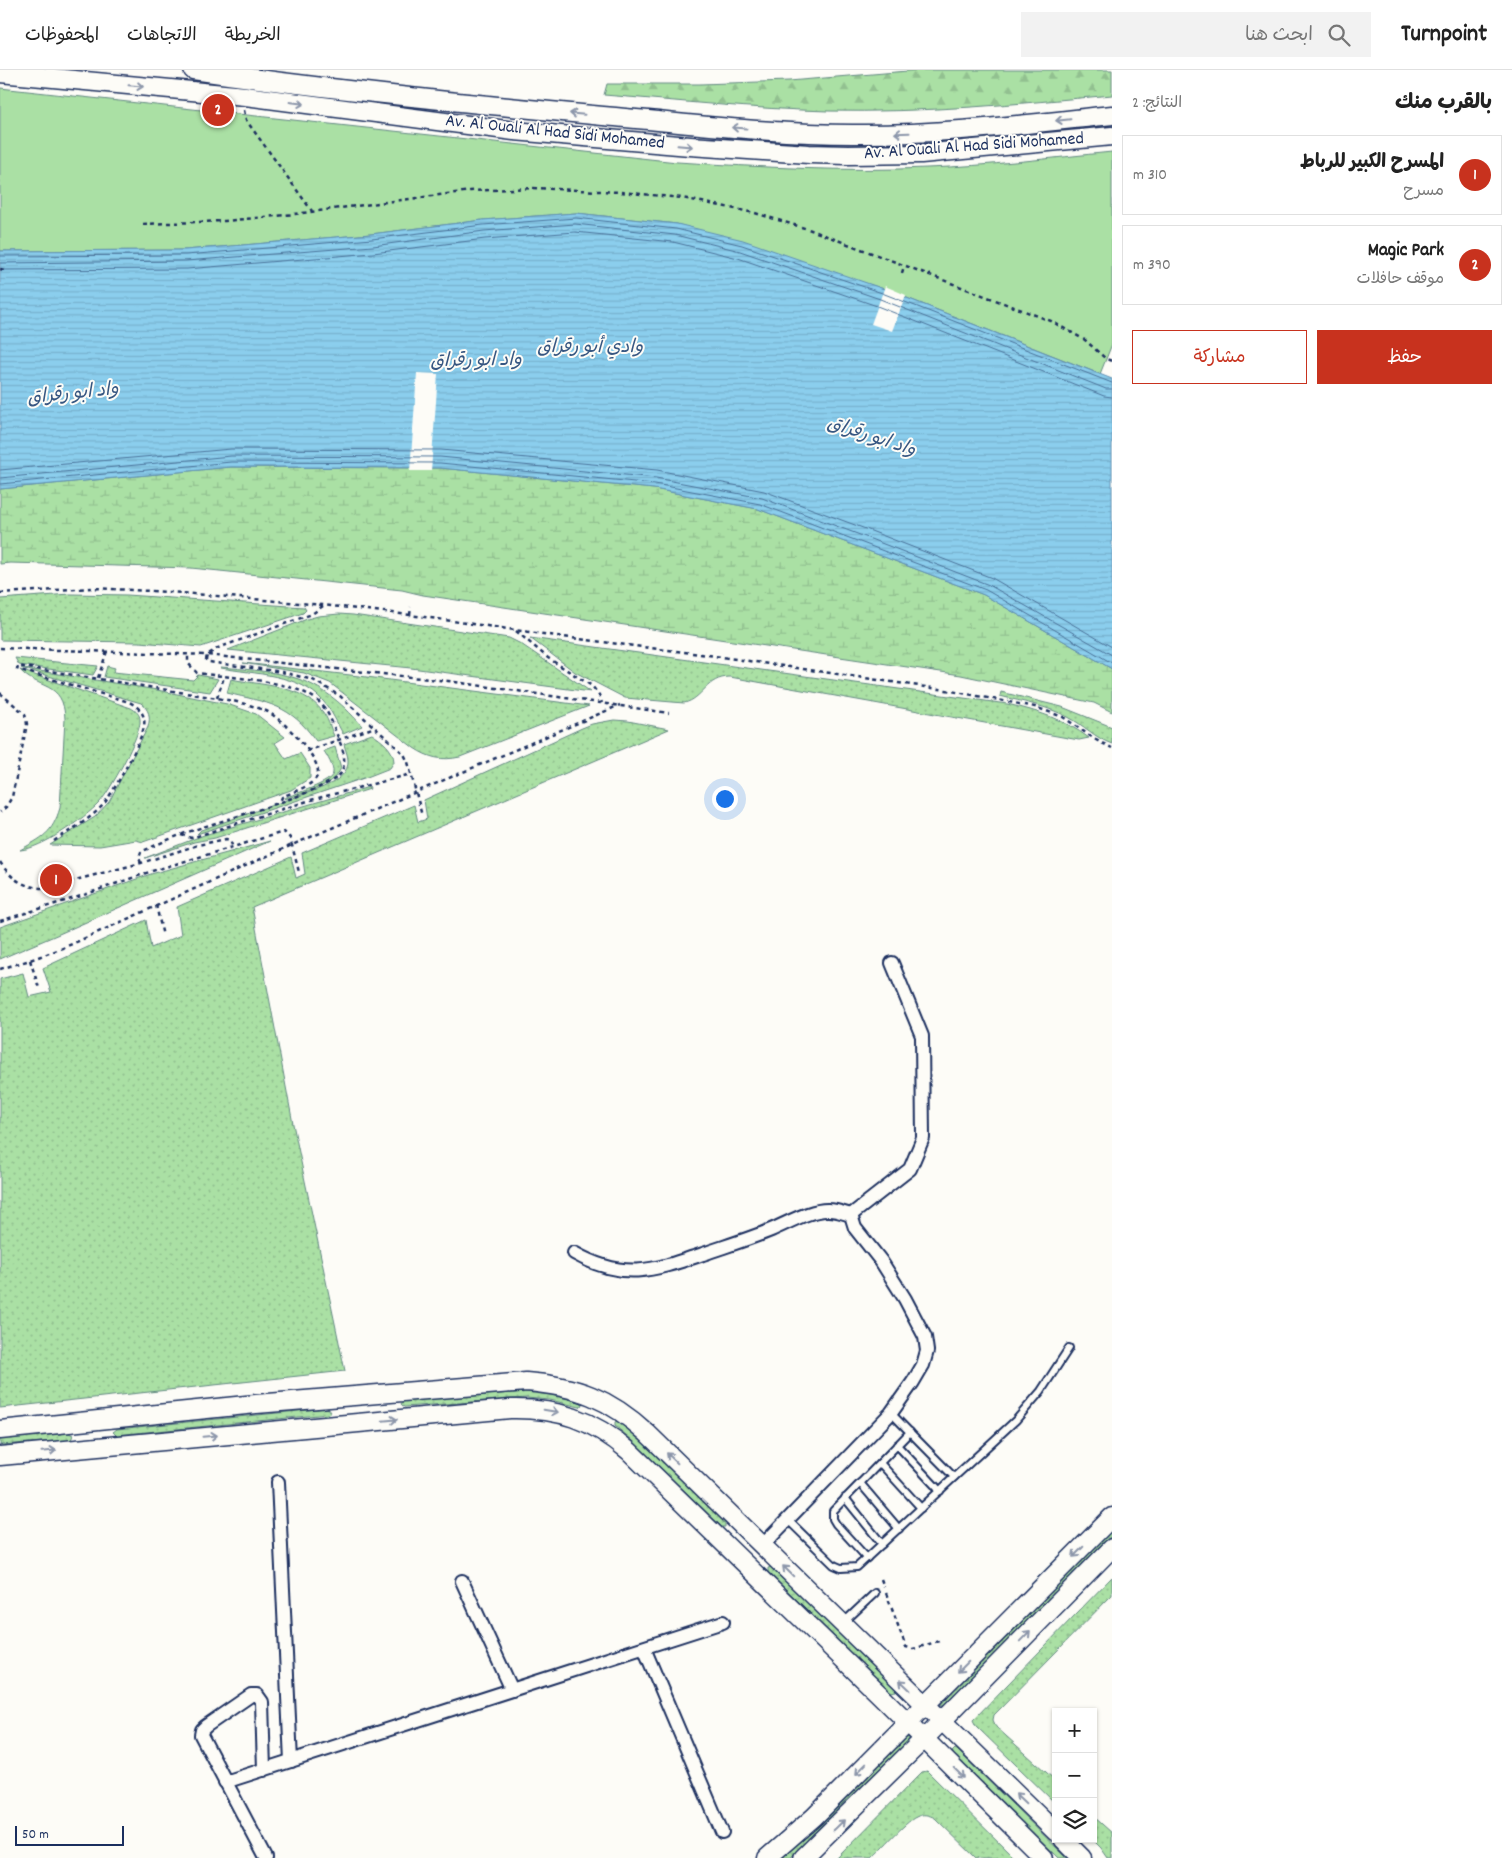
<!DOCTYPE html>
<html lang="ar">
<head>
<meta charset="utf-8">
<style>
	body { margin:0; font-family:Dekko,"Playpen Sans Arabic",sans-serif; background:#f2f2f2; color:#222; direction:rtl }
	.controls { position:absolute; right:15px; bottom:15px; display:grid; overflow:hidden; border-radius:0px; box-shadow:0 1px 4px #0004 }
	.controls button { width:45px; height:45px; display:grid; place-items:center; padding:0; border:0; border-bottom:1px solid #e0e0e0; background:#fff; color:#222; font:25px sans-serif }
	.scale { position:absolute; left:15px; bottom:12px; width:109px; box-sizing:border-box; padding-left:5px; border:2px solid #1b2f5e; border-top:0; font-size:14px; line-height:18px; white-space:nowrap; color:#1b2f5e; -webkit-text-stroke:4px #fdfcf7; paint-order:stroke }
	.you { position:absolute; left:724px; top:728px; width:18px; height:18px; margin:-12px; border:4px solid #fff; border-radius:50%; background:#1a73e8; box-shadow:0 0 0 8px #1a73e833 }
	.badge { display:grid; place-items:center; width:32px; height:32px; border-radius:50%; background:#c8321e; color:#fff; font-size:16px; font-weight:700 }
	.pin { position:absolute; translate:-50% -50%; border:2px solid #fff; box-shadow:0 1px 5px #0006 }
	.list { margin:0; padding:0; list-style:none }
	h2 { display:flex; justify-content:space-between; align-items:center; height:65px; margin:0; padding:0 20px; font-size:21px }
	h2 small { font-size:16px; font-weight:400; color:#767676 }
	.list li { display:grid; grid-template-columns:32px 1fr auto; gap:15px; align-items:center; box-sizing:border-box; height:80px; margin:0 10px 10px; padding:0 10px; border:1px solid #e0e0e0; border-radius:0px }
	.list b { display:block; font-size:19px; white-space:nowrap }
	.list p { margin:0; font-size:16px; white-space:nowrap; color:#767676 }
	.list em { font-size:16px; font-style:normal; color:#767676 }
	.actions { display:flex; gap:10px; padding:15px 20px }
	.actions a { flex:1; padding:11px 0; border:1px solid #c8321e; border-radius:0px; text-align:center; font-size:18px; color:#c8321e }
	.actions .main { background:#c8321e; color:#fff }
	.icon { flex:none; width:28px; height:28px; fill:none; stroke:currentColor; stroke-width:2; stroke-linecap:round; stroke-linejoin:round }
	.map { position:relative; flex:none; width:1112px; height:1788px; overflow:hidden; direction:ltr }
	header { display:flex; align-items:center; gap:30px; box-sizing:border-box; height:70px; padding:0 25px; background:#fff; border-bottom:1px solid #e0e0e0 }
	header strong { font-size:24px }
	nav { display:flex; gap:28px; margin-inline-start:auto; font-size:18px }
	.search { width:350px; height:45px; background:#f2f2f2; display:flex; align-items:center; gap:12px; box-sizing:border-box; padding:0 18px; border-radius:0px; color:#767676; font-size:19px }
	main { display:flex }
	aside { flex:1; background:#fff }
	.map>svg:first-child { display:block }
</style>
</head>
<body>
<header>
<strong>Turnpoint</strong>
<div class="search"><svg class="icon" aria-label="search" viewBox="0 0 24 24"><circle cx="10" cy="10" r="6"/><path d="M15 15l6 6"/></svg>ابحث هنا</div>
<nav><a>الخريطة</a><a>الاتجاهات</a><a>المحفوظات</a></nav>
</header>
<main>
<aside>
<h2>بالقرب منك<small>النتائج: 2</small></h2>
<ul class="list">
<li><span class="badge">1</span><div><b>المسرح الكبير للرباط</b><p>مسرح</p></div><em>310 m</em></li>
<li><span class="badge">2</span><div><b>Magic Park</b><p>موقف حافلات</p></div><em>390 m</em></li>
</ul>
<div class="actions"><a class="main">حفظ</a><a>مشاركة</a></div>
</aside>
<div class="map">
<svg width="1112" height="1788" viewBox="0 0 1112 1788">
	<defs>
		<pattern id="grass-dots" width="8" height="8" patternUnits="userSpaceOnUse" patternTransform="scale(1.25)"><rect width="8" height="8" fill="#aae0a4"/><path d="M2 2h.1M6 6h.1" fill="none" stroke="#92c090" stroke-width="1.8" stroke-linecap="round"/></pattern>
		<pattern id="forest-firs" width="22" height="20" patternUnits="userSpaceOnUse" patternTransform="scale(1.25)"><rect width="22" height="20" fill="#aae0a4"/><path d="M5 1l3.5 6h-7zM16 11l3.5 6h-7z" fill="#92c090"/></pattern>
		<pattern id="wetland-marsh" width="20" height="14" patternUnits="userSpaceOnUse" patternTransform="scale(1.25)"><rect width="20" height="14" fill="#aae0a4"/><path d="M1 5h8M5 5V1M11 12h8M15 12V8" fill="none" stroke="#92c090"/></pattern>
		<pattern id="water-rules" width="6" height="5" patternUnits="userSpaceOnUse" patternTransform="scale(1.25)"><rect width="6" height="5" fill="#8bceed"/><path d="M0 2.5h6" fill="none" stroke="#77b1ce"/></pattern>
	</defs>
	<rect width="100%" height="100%" fill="#fdfcf7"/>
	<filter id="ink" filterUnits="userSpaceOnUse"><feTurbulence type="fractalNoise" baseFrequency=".02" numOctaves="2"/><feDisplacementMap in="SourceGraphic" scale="10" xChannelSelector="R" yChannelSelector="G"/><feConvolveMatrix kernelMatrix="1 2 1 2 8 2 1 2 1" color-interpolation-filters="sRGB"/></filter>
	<g filter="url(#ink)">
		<g fill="url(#grass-dots)" stroke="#628881">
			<polygon points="70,524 127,525 304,537 306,540 303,543 201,577 139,572 0,570 0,529"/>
			<polygon points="339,544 353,545 509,568 521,574 591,622 411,598 228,580 307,549 318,546"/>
			<path d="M 530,568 L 1007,634 C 1037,641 1064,649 1089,668 L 1079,670 L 730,607 C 706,607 703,629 684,633 L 625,628 L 575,602 Z"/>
			<polygon points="15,588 98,596 93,605 19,595"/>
			<path d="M 243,593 L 359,606 L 589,636 L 460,687 C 442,691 429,688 414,678 L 330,613 L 304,603 Z"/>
			<polygon points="107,596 115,598 113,602 193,610 198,605 218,609 210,622 104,607"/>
			<path d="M 221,597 C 286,603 317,604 362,656 L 343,664 C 337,653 332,641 323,631 C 300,604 254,604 221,598 Z"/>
			<path d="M 21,598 L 157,620 L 227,634 L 256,644 L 285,667 L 275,673 L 286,689 L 300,683 L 310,698 L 310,708 L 291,720 L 143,772 L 136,770 L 100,776 L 50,775 L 95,747 L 109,732 L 148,657 C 151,646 149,640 141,633 Z"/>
			<path d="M 20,600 L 131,638 C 136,641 140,644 140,650 C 142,663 109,723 99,733 C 85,748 41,779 20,780 C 43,767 52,764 60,738 L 65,649 C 64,610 37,620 20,600 Z"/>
			<path d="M 231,609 C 259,615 303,615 322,641 C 328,648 330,657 334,666 L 316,671 C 290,634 268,633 227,623 Z"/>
			<path d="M 1001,622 L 1062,637 L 1112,657 L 1112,674 C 1095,668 1084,655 1068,647 C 1047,636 1023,632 1000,626 Z"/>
			<polygon points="614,650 628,651 669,659 252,837 293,1054 345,1301 0,1338 0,909 23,903 29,927 51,922 43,898 146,850 151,878 181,865 177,837 291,787 296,808 305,804 302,783 414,735 418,752 427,749 424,730 582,658 592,654"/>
			<path d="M 372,664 C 381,670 394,679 394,692 L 390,698 L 367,707 L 197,764 L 201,760 L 316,720 C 329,715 349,707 348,690 C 348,685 345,679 344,674 Z"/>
			<path d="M 335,677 L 341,698 C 333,717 303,723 285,729 L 284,728 C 294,724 332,713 333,703 C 334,697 327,686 324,681 Z"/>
			<polygon points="369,717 370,719 215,768 194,772 145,788 204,765"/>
			<polygon points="270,771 59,864 0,889 0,857 151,804"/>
			<polygon points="525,1322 551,1325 581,1332 583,1335 580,1337 550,1330 526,1328 404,1337 401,1334 403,1331"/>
			<polygon points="328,1338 331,1342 328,1344 116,1365 113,1362 117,1359"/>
			<polygon points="617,1351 636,1366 725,1453 725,1457 722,1457 632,1370 615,1356 615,1352"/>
			<polygon points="69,1363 73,1365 71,1370 0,1375 0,1369"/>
			<polygon points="1112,1458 1112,1465 945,1635 941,1635 941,1631"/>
			<polygon points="772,1497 895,1618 896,1621 891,1622 768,1502 768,1498"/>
			<polygon points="1112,1507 1112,1525 994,1645 993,1650 996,1657 1056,1711 1056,1734 976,1656 973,1650"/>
			<polygon points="905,1666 909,1667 909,1671 824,1757 790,1788 781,1788 819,1753"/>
			<polygon points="955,1679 957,1680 1067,1788 1059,1788 953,1684 952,1682"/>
			<path d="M 927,1701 L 1015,1788 L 976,1788 L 935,1748 C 929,1745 923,1743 916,1747 C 905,1752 882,1779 872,1788 L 837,1788 L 922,1702 Z"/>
			<polygon points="1093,1746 1112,1763 1112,1788 1108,1788 1101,1778 1092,1769 1093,1769"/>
		</g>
		<path fill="url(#forest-firs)" stroke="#628881" d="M 920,0 L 1112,0 L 1112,25 C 1017,34 923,43 828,41 C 753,39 679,31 604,25 L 607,14 L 700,14 L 789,11 Z"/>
		<polygon fill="url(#wetland-marsh)" stroke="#628881" points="231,397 440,398 654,419 758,439 984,525 1112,599 1112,642 1094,633 961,605 423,525 402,520 191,498 10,493 0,494 0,419"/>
		<path fill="#aae0a4" stroke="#628881" d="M 0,18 L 677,92 C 760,97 844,102 927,98 C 989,96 1050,88 1112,82 L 1112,274 L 1100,304 L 884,219 L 677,154 L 576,143 L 483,150 L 371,164 L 185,180 L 0,181 Z"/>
		<polygon fill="url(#water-rules)" stroke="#5e8eb4" points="576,143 677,154 743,170 884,219 1112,309 1112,599 984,525 758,439 654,419 440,398 231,397 0,419 0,181 185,180 371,164 483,150"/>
		<g fill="#fdfcf7">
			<polygon points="885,216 906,225 892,261 871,254"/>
			<polygon points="417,303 438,304 431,401 410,401"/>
		</g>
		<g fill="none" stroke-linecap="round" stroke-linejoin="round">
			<g stroke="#486f97" stroke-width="1">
				<polyline points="0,186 186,185 372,169 483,155 576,148 676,159 742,175 882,223 1112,313"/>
				<polyline points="0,193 186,191 373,176 484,161 575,154 675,165 740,181 880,229 1106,319 1112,319"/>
				<polyline points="0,200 187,199 373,183 485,169 575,162 673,172 738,188 877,236 1104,326 1112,327"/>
				<polyline points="0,400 231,379 441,380 657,400 764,421 871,461 992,508 1112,577"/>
				<polyline points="0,408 231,386 440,387 656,408 762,428 868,468 989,515 1112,585"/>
				<polyline points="0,414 231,392 440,393 655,414 760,434 986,520 1112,593"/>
			</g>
			<g stroke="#1b2f5e" stroke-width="10">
				<g id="lane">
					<polyline points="891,1343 954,1407"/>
					<polyline points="897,1375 940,1421"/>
					<polyline points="880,1393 921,1438"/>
					<polyline points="860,1413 899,1459"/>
					<polyline points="845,1428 882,1474"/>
					<polyline points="788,1450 834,1495 841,1498 857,1497 1016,1350 1041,1321 1069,1278"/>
					<polyline points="867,1488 836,1454 833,1449 833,1441 910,1362"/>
					<polyline points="843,1553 875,1523"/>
				</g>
			</g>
			<g stroke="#1b2f5e" stroke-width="16">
				<g id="street">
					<path d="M 574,1183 C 623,1211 652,1201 703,1184 C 726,1176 749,1169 771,1160 C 788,1153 811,1139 829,1140 C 836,1140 844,1143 851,1145"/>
					<polyline points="278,1412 291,1691"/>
					<polyline points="762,1476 891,1343 913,1312 923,1295 927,1281 925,1267 905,1229 881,1191 855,1158 851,1145 910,1099 923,1068 922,966 892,893"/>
					<polyline points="462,1511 512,1620"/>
					<polyline points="644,1578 722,1762"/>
					<polyline points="264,1700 262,1632 257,1625 251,1625 206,1656 202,1660 201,1665 266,1788"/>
					<polyline points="225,1712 723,1552"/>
				</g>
			</g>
			<g stroke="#1b2f5e" stroke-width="21">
				<g id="secondary">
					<path d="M 193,0 C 330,20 466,33 603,46 C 686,53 770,64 853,64 C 940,65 1026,54 1112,45"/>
					<polyline points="0,3 245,26 514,61 690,76 809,84 848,85 921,84 1112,66"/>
					<path d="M 0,1360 L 256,1334 L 526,1312 C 577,1316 609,1328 647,1363 L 1056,1762"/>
					<path d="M 0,1386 L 510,1339 C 558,1338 592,1349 629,1381 L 879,1624 L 1044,1788"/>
					<polyline points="1063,1769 1082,1788"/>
					<polyline points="767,1788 814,1747 1112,1447"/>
					<polyline points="803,1788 924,1669 1112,1478"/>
				</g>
			</g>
			<g stroke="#1b2f5e" stroke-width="2.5" stroke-dasharray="4 4" stroke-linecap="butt">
				<polyline points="244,40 246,50 312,141"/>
				<polyline points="143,154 225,151 295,144 470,121 533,118 621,122 682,128 755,143 811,160 1051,251 1085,270 1106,289 1112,291"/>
				<polyline points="0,199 6,200"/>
				<polyline points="902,203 904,196"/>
				<polyline points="0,523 93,518 170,522 323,535 410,545 578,569 708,585 946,620 1035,637 1063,647 1096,670 1112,678"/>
				<polyline points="323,536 312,544 218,578 207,585 206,590 209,592 282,602 313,610 340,626 404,684 408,692 422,746"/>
				<polyline points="410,545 411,537"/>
				<polyline points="516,561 548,588 592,616 599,625 602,633"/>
				<polyline points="0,578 207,585 448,611 669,643"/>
				<polyline points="98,608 107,581"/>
				<polyline points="0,623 25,644 27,654 12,727 6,737 0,742"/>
				<polyline points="217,628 224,607"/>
				<polyline points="307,681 375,657"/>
				<polyline points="181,765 191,768 311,730 411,704"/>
				<path d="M 54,771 C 69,761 88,751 101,737 C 112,726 142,671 144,656 C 146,644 139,637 129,632 L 17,599 L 18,596 L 217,628 C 233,631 250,634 266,641 C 280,647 328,693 316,708 C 310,717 292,722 282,727 L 280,732"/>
				<path d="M 0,792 C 11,809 24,818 45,818 L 141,793 L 198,775 L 226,769 L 230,770 L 233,778"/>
				<path d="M 141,793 L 139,788 L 141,782 C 158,774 176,766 194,760 C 219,751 330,721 341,703 C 349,689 340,673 335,660 C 331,649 326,638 318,631 C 292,609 230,608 197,603 L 188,593 L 188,584"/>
				<polyline points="156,835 163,866"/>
				<polyline points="0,851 81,826 152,801 280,763 284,762 290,768 299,802"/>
				<polyline points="30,890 39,918"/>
				<polyline points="0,899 30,890 63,878 292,775 620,635"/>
				<polyline points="881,1509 884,1517"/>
				<polyline points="886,1523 906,1577 913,1579 942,1570"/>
			</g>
			<use href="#lane" stroke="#fdfcf7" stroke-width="6"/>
			<use href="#street" stroke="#fdfcf7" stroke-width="12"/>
			<use href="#secondary" stroke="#fdfcf7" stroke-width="18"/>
		</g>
		<defs><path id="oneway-shaft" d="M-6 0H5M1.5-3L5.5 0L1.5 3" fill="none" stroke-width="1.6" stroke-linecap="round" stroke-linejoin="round" transform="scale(1.25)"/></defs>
		<g stroke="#8c96aa">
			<use href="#oneway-shaft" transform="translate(136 16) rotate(5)"/>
			<use href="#oneway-shaft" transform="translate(297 33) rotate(7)"/>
			<use href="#oneway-shaft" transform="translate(577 44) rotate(-175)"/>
			<use href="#oneway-shaft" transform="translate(1063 50) rotate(174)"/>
			<use href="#oneway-shaft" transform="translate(739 58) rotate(-176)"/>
			<use href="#oneway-shaft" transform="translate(902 63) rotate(178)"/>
			<use href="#oneway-shaft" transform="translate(685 76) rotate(5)"/>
			<use href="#oneway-shaft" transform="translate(551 1341) rotate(10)"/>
			<use href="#oneway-shaft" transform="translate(390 1350) rotate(-5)"/>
			<use href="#oneway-shaft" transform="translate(210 1366) rotate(-5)"/>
			<use href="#oneway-shaft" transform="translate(49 1381) rotate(-5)"/>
			<use href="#oneway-shaft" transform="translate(672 1388) rotate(-136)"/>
			<use href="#oneway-shaft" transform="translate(1078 1482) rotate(135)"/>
			<use href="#oneway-shaft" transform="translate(788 1501) rotate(-135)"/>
			<use href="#oneway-shaft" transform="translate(1025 1566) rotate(-46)"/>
			<use href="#oneway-shaft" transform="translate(963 1597) rotate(135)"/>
			<use href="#oneway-shaft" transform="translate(905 1615) rotate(-136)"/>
			<use href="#oneway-shaft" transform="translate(861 1699) rotate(134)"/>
			<use href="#oneway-shaft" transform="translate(959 1703) rotate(45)"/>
			<use href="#oneway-shaft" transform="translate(1021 1728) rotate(-136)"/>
			<use href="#oneway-shaft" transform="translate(839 1755) rotate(-44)"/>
		</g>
	</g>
	<g text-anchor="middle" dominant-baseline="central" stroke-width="4" stroke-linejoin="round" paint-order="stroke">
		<g font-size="18" fill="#1b2f5e" stroke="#fdfcf7">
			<text transform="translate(555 63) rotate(6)">Av. Al Ouali Al Had Sidi Mohamed</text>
			<text transform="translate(974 77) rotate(-4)">Av. Al Ouali Al Had Sidi Mohamed</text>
		</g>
		<g font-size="19" font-style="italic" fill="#375782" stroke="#fdfcf7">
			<text x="590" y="278">وادي أبو رقراق</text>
			<text transform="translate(476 292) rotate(-1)">واد ابو رقراق</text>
			<text transform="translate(73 325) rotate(-6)">واد ابو رقراق</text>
			<text transform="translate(871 368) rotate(18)">واد ابو رقراق</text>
		</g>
	</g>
</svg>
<div class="controls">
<button>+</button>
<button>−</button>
<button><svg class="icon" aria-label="layers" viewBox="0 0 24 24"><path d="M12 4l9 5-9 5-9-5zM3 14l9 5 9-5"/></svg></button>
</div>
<div class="scale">50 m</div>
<div class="you"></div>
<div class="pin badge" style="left:56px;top:810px">1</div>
<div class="pin badge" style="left:218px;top:40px">2</div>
</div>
</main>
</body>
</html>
